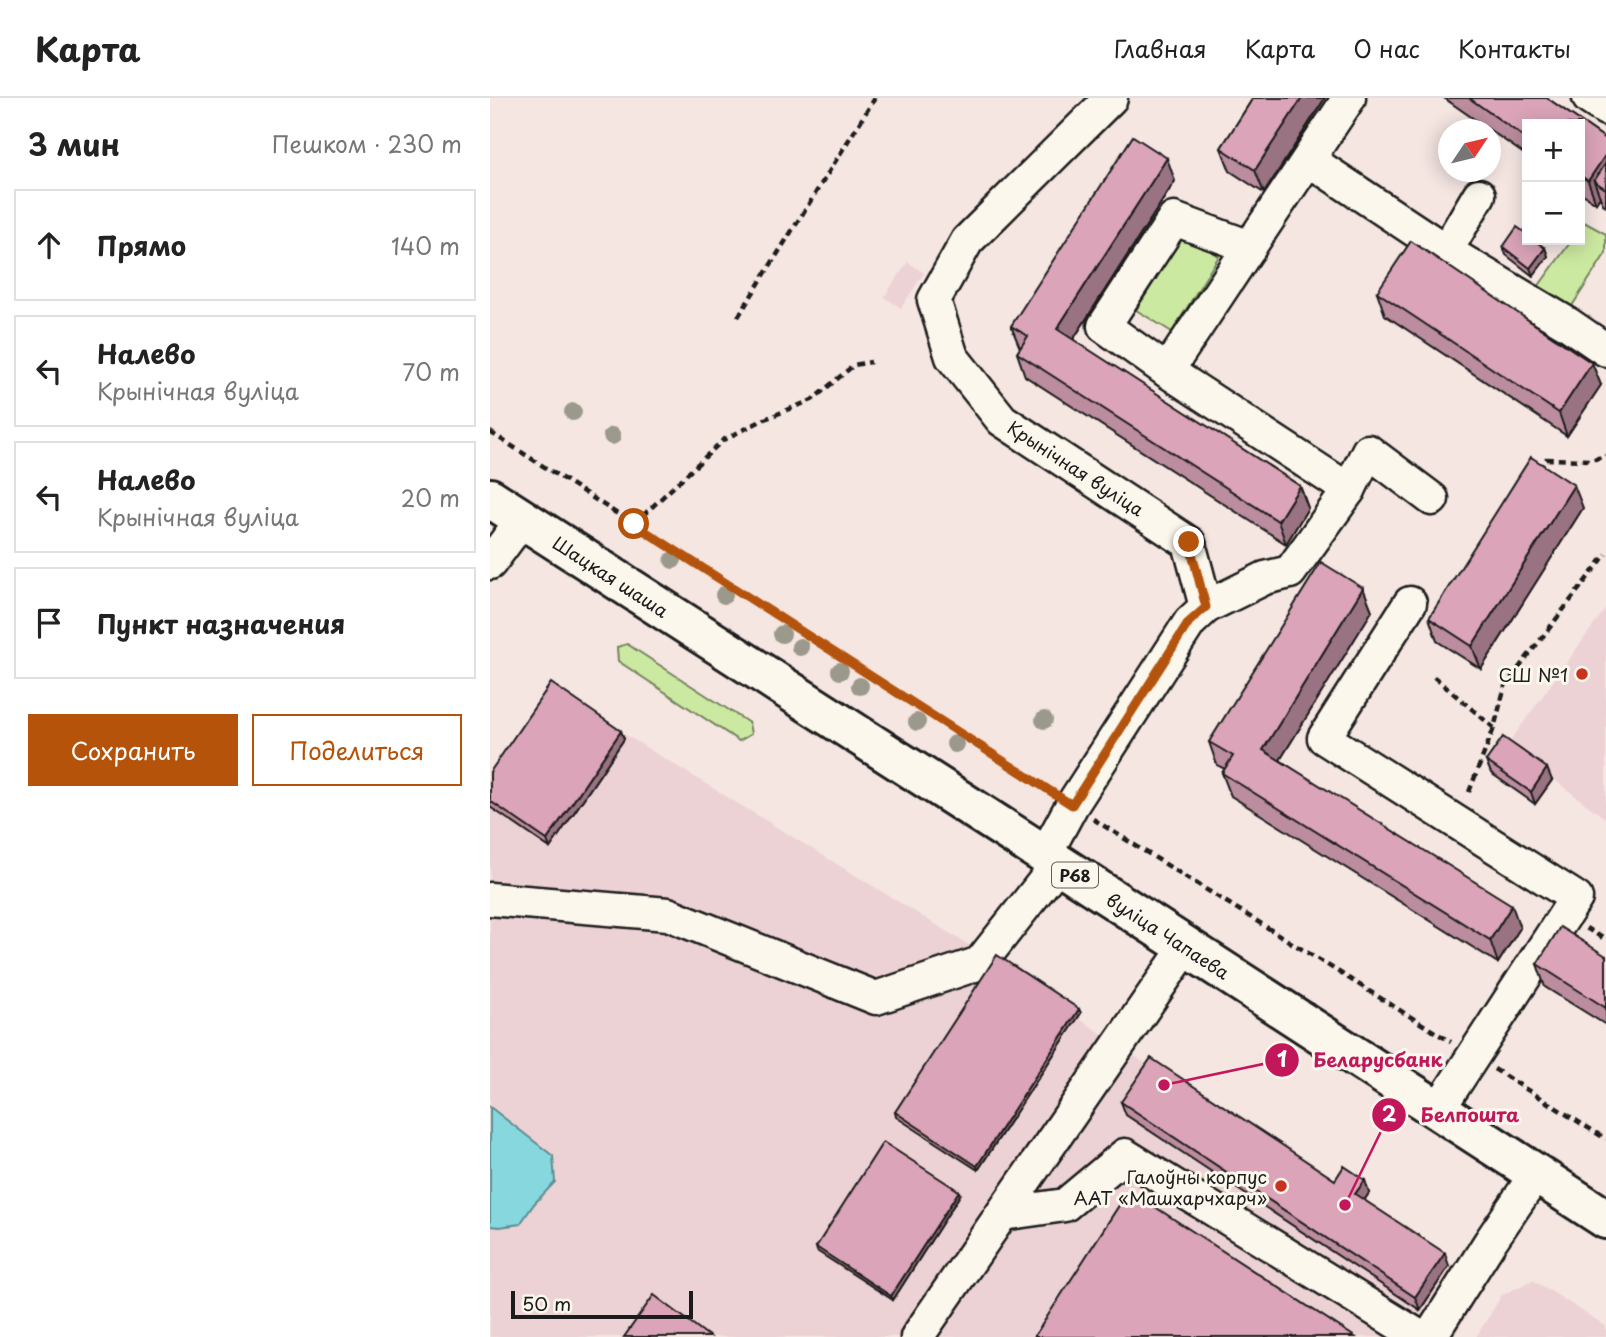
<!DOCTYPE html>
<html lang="ru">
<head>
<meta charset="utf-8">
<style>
	body { margin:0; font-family:"Playpen Sans",sans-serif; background:#f6f6f6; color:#222 }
	.controls { position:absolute; right:21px; top:21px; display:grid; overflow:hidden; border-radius:0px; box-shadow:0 4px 18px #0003 }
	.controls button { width:63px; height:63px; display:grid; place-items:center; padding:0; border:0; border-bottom:2px solid #e0e0e0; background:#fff; color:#222; font:35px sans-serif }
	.compass { position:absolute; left:948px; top:21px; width:63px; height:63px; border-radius:50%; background:#fff; box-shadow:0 4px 18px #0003; rotate:55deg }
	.scale { position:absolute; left:21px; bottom:18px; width:182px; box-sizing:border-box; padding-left:7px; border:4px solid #1c1c1c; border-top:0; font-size:19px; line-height:24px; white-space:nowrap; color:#1c1c1c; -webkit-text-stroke:5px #fbf7ec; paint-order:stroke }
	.stop { position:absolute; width:21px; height:21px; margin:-16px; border:5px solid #b45309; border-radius:50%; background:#fff }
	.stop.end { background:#b45309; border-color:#fff; box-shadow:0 2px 7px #0008 }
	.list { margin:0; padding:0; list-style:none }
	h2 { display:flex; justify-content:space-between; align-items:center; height:91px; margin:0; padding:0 28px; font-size:30px }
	h2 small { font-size:23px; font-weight:400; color:#767676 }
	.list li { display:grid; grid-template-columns:46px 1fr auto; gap:21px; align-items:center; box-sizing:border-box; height:112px; margin:0 14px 14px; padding:0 14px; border:2px solid #e0e0e0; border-radius:0px }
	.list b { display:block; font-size:26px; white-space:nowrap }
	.list p { margin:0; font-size:23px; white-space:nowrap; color:#767676 }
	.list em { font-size:23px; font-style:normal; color:#767676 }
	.actions { display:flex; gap:14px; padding:21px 28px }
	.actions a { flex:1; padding:16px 0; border:2px solid #b45309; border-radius:0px; text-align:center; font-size:24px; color:#b45309 }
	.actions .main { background:#b45309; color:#fff }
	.icon { flex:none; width:38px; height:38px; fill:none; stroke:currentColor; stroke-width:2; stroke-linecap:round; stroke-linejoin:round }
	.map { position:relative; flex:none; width:1116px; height:1239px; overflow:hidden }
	header { display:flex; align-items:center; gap:42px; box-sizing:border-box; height:98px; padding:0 35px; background:#fff; border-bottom:2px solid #e0e0e0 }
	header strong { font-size:33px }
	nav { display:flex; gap:38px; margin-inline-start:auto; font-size:24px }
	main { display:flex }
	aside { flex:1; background:#fff }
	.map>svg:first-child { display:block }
</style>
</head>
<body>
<header>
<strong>Карта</strong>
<nav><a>Главная</a><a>Карта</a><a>О нас</a><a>Контакты</a></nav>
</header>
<main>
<aside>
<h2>3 мин<small>Пешком · 230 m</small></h2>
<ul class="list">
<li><svg class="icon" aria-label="ahead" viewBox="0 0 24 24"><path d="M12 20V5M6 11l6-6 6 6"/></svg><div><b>Прямо</b></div><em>140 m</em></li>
<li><svg class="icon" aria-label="left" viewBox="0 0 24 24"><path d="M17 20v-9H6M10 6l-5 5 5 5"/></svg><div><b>Налево</b><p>Крынічная вуліца</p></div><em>70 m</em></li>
<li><svg class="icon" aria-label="left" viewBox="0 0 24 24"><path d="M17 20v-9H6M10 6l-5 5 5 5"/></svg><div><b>Налево</b><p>Крынічная вуліца</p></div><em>20 m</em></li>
<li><svg class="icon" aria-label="arrive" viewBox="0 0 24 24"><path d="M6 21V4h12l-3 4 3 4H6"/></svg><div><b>Пункт назначения</b></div></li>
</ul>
<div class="actions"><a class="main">Сохранить</a><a>Поделиться</a></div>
</aside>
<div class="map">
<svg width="1116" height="1239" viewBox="0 0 1116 1239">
	<rect width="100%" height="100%" fill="#f5e6e2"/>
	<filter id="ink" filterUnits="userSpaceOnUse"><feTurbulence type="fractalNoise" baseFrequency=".0143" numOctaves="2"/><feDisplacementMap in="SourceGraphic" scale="14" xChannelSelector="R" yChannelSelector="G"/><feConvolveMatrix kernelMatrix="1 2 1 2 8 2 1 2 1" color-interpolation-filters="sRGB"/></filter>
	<g filter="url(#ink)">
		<g fill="#edd2d5">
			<polygon points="418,164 434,175 411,210 394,199"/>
			<polygon points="1116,510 1116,721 1072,688 1021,642"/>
			<polygon points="64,593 592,916 590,921 665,972 961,1166 1002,1173 964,1239 0,1239 0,686"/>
			<polygon points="1043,1182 1116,1228 1116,1239 986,1239 1012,1197"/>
		</g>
		<g fill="#cce9a1" stroke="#74825e" stroke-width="2">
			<polygon points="1094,124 1116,136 1116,155 1078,214 1045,193 1082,142 1090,142 1090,131"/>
			<polygon points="694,136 729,158 682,234 646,212"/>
			<polygon points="137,546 259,625 261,636 249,643 128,563 127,549"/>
		</g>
		<polygon fill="#87d8de" stroke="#5c8d90" stroke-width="2" points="0,1009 63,1058 65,1084 44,1106 30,1126 10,1129 0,1128"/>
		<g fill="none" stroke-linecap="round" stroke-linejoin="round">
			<g stroke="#1c1c1c" stroke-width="37">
				<g id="minor">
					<polyline points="1099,0 1116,11"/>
					<polyline points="819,62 956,153 989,97"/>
					<polyline points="956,153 1078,226 1116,252"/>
					<polyline points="677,273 614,228 684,121 760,149"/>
					<polyline points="859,392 878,353 942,401"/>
					<polyline points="0,465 32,422"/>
					<polyline points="920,505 834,640 1086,800 948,1012"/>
					<polyline points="716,509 775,480 800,474 859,392 677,273 859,0"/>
					<polyline points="555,757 582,707 700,524 716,509 699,445 512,322 462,259 444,202 477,143 621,0"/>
					<polyline points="0,801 178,816 386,900 490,865 568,766"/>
					<polyline points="512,1116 575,1107 635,1057 930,1239"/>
					<polyline points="427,1239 696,849"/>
					<polyline points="940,1239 1000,1144 1046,1076"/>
				</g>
			</g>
			<g stroke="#1c1c1c" stroke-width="44">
				<g id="major">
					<path id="s1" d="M 0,400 L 555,757 L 1116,1121"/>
				</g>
			</g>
			<g stroke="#1c1c1c" stroke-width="4.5" stroke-dasharray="7 5" stroke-linecap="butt">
				<polyline points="248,219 385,0"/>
				<polyline points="0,334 560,694"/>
				<polyline points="1049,371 1056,361 1101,362 1116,358"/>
				<polyline points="144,426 233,342 275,321 322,302 364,267 381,264"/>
				<polyline points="944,579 1004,630 1015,588 1116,456"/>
				<polyline points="979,694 1004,630"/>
				<polyline points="603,721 961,944"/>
				<polyline points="1096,830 1116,842"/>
				<polyline points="1004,971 1116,1041"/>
			</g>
			<use href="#minor" stroke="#fbf7ec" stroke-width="32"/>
			<use href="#major" stroke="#fbf7ec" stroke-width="38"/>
		</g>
		<g fill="#9b998b">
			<circle cx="83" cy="314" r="9"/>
			<circle cx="122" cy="338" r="9"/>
			<circle cx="183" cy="462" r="9"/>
			<circle cx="234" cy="497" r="9"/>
			<circle cx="292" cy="536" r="9"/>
			<circle cx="310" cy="549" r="9"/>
			<circle cx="350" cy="573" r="9"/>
			<circle cx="370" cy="588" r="9"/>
			<circle cx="554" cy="622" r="9"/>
			<circle cx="427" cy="624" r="9"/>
			<circle cx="465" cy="646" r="9"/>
		</g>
		<g fill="#bc8d9e" stroke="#1c1c1c" stroke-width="2">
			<polygon points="763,0 835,0 774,95 740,73 731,50"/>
			<polygon points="954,0 1057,0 1116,41 1116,108 1113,106 1110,99 1106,105 1090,94 1090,26 1037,26 1037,58"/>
			<polygon points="685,83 583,242 810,388 818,410 796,446 535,278 527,255 530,250 521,228"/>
			<polygon points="1013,149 1055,150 1058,158 1043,178 1016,157"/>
			<polygon points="887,194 1111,287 1077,338 895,217"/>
			<polygon points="1093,410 991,571 947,543 939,520"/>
			<polygon points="873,490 882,513 790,662 1030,830 1008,865 741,698 732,675 735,671 727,667 719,644"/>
			<polygon points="131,633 134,641 60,750 0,709 0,674"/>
			<polygon points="996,663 1062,682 1045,706 1001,675"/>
			<polygon points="1116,858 1116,927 1055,889 1047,866"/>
			<polygon points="591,915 488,1072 406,1019 405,1014"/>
			<polygon points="631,1004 879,1095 874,1102 959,1168 930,1212 636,1017"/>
			<polygon points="470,1097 403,1202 327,1153 326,1149"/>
		</g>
		<g fill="#997381" stroke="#1c1c1c" stroke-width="2">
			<polygon points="812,0 835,0 774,95 765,72"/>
			<polygon points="1116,56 1116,91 1104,83 1110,99 1106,105 1098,83"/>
			<polygon points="677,60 685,83 575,254 567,231"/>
			<polygon points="1055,150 1058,158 1043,178 1040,170"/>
			<polygon points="1102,265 1111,287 1077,338 1069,315"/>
			<polygon points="1084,387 1093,410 991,571 982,548"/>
			<polygon points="810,388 818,410 796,446 788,423"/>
			<polygon points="873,490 882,513 782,675 773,652"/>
			<polygon points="131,633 134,641 60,750 57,742"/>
			<polygon points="1057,670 1062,682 1045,706 1041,694"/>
			<polygon points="1022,807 1030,830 1008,865 1000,842"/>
			<polygon points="589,911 591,915 488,1072 487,1068"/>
			<polygon points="875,1082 879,1095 870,1109 865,1096"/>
			<polygon points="469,1093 470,1097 403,1202 401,1198"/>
			<polygon points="955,1155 959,1168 930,1212 925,1199"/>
		</g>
		<g fill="#dba4b8" stroke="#1c1c1c" stroke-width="2">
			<polygon points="763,0 812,0 765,72 731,50"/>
			<polygon points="979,0 1057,0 1116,41 1116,56 1098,83 1090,77 1090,26 1037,26 1037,41"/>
			<polygon points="643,38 677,60 567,231 810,388 788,423 527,255 538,238 521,228"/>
			<polygon points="1116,65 1116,91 1104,83"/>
			<polygon points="1027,129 1037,136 1037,142 1044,142 1055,150 1040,170 1013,149"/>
			<polygon points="921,143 1102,265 1069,315 887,194"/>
			<polygon points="1041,359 1084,387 982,548 939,520"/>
			<polygon points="831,464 873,490 773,652 1022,807 1000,842 732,675 743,658 719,644"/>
			<polygon points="61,585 131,633 57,742 0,703 0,674"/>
			<polygon points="1013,639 1057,670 1041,694 996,663"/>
			<polygon points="1070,829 1116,858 1116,910 1047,866"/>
			<polygon points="507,857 589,911 487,1068 405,1014"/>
			<polygon points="661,960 845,1082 854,1068 875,1082 865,1096 955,1155 925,1199 631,1004"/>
			<polygon points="393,1044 469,1093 401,1198 326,1149"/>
			<polygon points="639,1092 865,1239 544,1239"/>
			<polygon points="164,1197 220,1239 134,1239"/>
		</g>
	</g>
	<g fill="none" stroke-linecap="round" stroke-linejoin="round" filter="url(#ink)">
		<polyline stroke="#b45309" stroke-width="9" points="144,426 582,707 699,524 716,509 699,444"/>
	</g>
	<g fill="#c8321e" stroke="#fbf7ec" stroke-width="2.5">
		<circle cx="1092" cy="576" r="7"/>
		<circle cx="791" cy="1088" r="7"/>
	</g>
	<g text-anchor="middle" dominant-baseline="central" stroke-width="6" stroke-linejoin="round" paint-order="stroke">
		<rect fill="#fbf7ec" stroke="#5f5e5a" stroke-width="2" x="562" y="764.5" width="46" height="25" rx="5"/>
		<g font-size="16" font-weight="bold" fill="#1c1c1c">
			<text x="585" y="777">Р68</text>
		</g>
		<g font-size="18" fill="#1c1c1c" stroke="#fbf7ec">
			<text transform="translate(586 370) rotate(33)">Крынічная вуліца</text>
			<text stroke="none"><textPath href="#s1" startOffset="144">Шацкая шаша</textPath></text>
			<text stroke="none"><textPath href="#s1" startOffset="807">вуліца Чапаева</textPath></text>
		</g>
		<g font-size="18" fill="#1c1c1c" stroke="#fbf7ec" text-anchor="end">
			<text x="1078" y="576">СШ №1</text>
			<text x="777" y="1078">Галоўны корпус<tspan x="777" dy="21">ААТ «Машхарчхарч»</tspan></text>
		</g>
	</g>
	<path fill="none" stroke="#c2185b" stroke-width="2.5" d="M674 987L792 962M855 1107L899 1017"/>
	<g fill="#c2185b" stroke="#fbf7ec" stroke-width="2.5">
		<circle cx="674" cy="987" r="7"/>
		<circle cx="855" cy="1107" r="7"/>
		<circle cx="792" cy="962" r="18"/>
		<circle cx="899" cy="1017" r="18"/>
	</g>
	<g font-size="21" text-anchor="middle" font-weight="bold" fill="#fff">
		<text x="792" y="969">1</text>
		<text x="899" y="1024">2</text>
	</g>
	<g font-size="19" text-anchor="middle" font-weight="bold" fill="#c2185b" stroke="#fbf7ec" stroke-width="6" stroke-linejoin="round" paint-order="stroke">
		<text x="888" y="969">Беларусбанк</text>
		<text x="980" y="1024">Белпошта</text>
	</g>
</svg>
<div class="controls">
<button>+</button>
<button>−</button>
</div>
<svg class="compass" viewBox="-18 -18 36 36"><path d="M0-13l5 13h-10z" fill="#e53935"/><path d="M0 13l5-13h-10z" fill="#767676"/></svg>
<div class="scale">50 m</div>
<div class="stop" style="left:144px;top:426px"></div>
<div class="stop end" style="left:699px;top:444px"></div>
</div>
</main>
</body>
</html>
